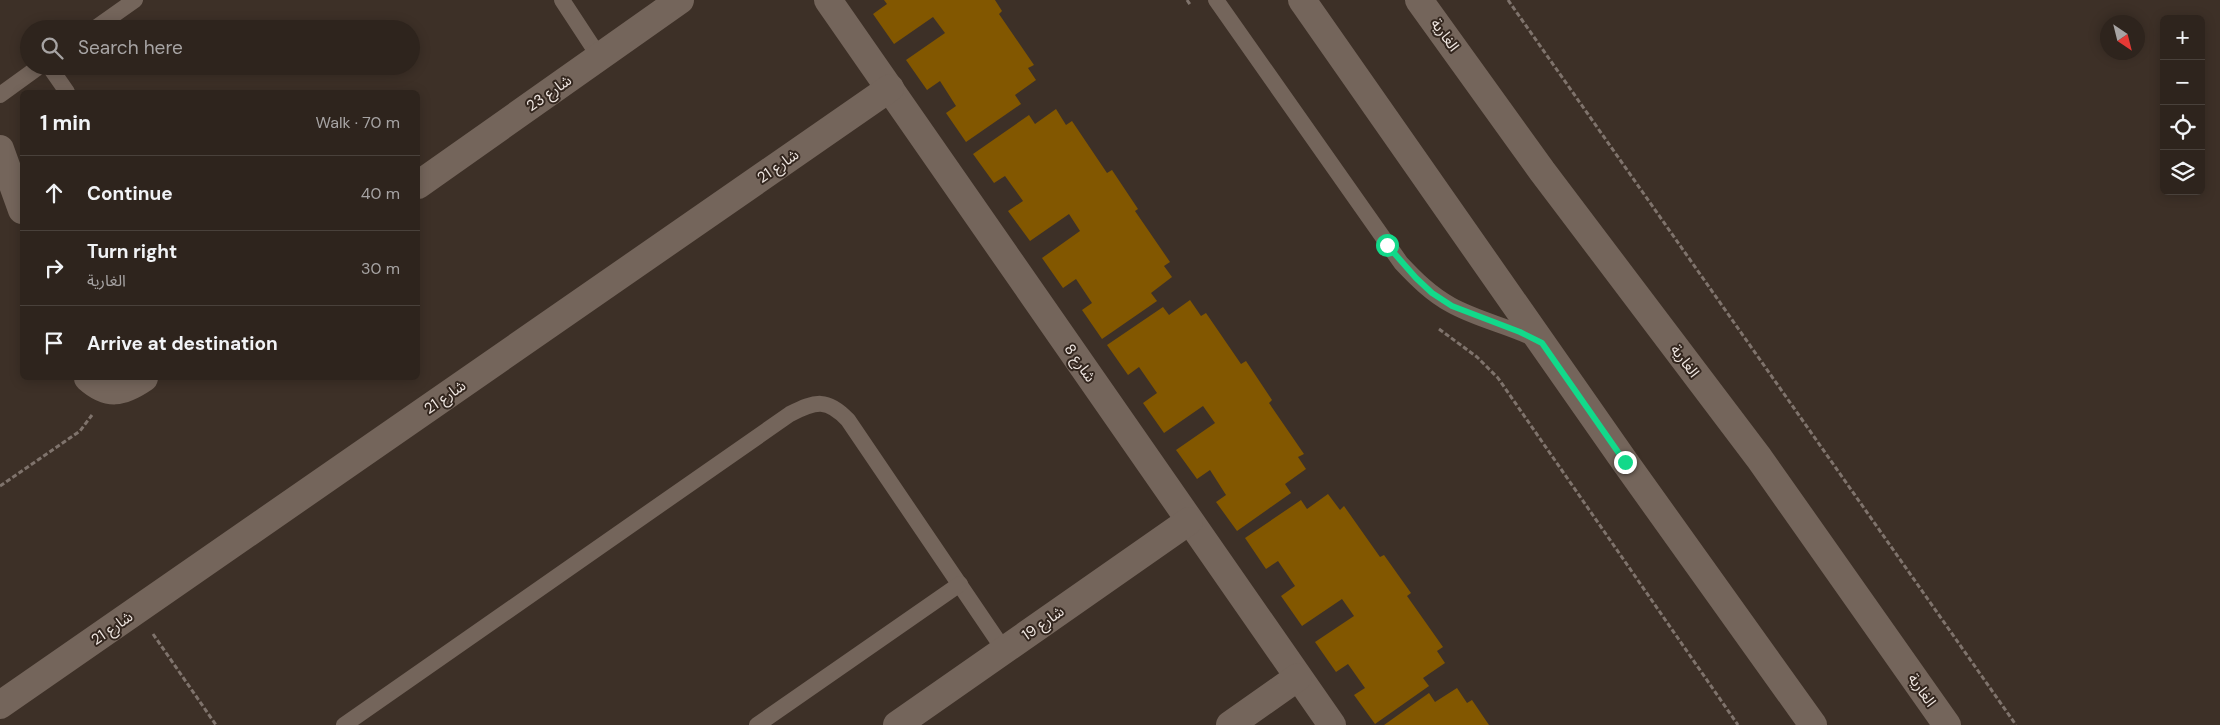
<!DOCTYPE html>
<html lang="en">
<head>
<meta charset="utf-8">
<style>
	body { margin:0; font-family:"DM Sans","Noto Sans Arabic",sans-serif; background:#362c26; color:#f1f3f6 }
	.controls { position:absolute; right:15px; top:15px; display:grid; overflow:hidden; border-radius:8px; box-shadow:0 2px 12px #0003 }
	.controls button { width:45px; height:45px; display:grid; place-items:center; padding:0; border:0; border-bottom:1px solid #49413b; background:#2e241d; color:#f1f3f6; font:25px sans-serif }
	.compass { position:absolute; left:2100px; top:15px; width:45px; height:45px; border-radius:50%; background:#2e241d; box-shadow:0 2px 12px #0003; rotate:145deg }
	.stop { position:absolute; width:15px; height:15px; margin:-11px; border:4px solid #12d98a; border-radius:50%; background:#fff }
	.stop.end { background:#12d98a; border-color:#fff; box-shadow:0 1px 5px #0008 }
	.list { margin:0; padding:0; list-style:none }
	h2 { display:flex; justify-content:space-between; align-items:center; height:65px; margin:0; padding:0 20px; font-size:21px }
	h2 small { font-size:16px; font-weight:400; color:#a7a4a4 }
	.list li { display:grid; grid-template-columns:32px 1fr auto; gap:15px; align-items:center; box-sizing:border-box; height:75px; padding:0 20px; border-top:1px solid #49413b }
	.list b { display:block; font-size:19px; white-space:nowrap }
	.list p { margin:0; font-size:16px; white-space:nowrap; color:#a7a4a4 }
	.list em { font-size:16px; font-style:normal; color:#a7a4a4 }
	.icon { flex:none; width:28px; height:28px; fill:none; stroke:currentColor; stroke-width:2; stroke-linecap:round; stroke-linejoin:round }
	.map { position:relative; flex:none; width:2220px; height:725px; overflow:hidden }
	.search { position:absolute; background:#2e241d; box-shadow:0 2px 12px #0003; left:20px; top:20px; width:400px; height:55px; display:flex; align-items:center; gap:12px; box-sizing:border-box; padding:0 18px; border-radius:28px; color:#a7a4a4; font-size:19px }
	.panel { position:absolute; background:#2e241d; box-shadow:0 2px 12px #0003; left:20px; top:90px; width:400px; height:290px; border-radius:8px }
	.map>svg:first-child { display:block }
</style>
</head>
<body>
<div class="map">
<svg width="2220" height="725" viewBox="0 0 2220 725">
	<rect width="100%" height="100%" fill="#3d3027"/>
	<g fill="#825700">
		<polygon points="884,0 995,0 1002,11 999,14 1034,65 1028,68 1036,80 1015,95 1021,104 966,142 946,113 956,106 940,81 927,90 906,60 945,33 933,17 894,44 873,14 887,4"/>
		<polygon points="1056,109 1066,125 1072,121 1107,173 1112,170 1138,209 1135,211 1170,262 1164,266 1172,277 1151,293 1157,301 1102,339 1082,310 1092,303 1076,279 1063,288 1042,258 1080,231 1069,214 1030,241 1008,211 1023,201 1005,176 994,183 973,154 1029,115 1035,124"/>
		<polygon points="1190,300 1201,316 1206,313 1241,364 1246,361 1272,400 1269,403 1304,454 1298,457 1306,469 1285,484 1291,493 1237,531 1216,502 1226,495 1210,470 1197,479 1176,450 1215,423 1203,406 1164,433 1143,403 1157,393 1139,367 1128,375 1107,345 1163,307 1169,315"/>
		<polygon points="1328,494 1340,510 1344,506 1380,557 1384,555 1411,593 1407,596 1443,647 1437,651 1445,663 1423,678 1429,686 1375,724 1354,695 1365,688 1348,664 1336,672 1315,642 1354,616 1342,599 1302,626 1281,596 1295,586 1278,561 1266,569 1245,538 1301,500 1307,509"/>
		<polygon points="1457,688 1467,703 1472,700 1489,725 1384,725 1429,693 1435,702"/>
	</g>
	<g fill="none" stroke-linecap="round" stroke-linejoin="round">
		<g stroke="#7f736c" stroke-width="3" stroke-dasharray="5 2.5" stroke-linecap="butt">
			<polyline points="1187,0 1191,6"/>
			<polyline points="1508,0 2016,725"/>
			<polyline points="1439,329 1477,357 1498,378 1738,725"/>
			<polyline points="0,486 80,431 92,415"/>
			<polyline points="153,634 216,725"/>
		</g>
		<g stroke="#74655b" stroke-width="16">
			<polyline points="562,0 600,58"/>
			<path d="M 1216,0 L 1401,263 C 1416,279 1431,294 1451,305 C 1478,320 1509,326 1537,340"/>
			<polyline points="94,29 135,0"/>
			<polyline points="49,66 67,92"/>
			<polyline points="0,95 40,66"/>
			<path d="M 344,725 L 790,414 C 816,401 827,398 848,420 L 1004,650"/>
			<polyline points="757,725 960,584"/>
		</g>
		<g stroke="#74655b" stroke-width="28">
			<polyline points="828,0 1332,725"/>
			<polyline points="0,149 22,210"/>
			<polyline points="418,185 680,0"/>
			<path d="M 88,378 C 108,396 122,393 144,378"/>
			<polyline points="0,705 890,88"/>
			<polyline points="897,725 1189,521"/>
			<polyline points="1230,725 1298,677"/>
		</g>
		<g stroke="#74655b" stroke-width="28">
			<polyline points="1302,0 1625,462 1813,725"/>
			<polyline points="1419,0 1542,171 1759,458 1947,725"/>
		</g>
	</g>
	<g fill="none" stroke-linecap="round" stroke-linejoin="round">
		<polyline stroke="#12d98a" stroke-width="6" points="1387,245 1416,278 1432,293 1452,306 1520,332 1542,343 1625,462"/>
	</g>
	<g text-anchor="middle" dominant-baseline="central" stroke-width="4" stroke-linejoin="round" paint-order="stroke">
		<g font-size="15" fill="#efe6e1" stroke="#33261e">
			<text transform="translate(1445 35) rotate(54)">الغارية</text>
			<text transform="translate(549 93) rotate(-35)">شارع 23</text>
			<text transform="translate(778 166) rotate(-35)">شارع 21</text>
			<text transform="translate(1685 361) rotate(53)">الغارية</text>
			<text transform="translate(1080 363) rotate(55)">شارع 8</text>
			<text transform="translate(445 397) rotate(-35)">شارع 21</text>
			<text transform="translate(1043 623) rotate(-35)">شارع 19</text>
			<text transform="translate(112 628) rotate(-35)">شارع 21</text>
			<text transform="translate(1922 690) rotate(55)">الغارية</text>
		</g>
	</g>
</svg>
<div class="controls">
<button>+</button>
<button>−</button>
<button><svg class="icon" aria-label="locate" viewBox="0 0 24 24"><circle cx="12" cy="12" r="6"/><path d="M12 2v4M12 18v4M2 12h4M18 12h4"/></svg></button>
<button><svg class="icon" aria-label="layers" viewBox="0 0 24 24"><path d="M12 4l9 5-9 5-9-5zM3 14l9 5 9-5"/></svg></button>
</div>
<svg class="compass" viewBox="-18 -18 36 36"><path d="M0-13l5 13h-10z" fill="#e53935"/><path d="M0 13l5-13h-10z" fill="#a7a4a4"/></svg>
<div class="stop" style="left:1387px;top:245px"></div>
<div class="stop end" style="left:1625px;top:462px"></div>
<div class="search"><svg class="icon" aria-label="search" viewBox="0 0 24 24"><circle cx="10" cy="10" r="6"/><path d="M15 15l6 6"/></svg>Search here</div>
<section class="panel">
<h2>1 min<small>Walk · 70 m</small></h2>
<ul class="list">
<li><svg class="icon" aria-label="ahead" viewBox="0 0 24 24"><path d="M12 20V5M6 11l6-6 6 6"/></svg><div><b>Continue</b></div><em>40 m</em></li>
<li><svg class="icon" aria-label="right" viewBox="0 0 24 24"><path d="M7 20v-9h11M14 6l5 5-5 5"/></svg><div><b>Turn right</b><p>الغارية</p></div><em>30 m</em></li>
<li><svg class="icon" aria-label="arrive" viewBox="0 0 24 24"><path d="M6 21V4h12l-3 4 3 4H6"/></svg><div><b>Arrive at destination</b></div></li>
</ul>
</section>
</div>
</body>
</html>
